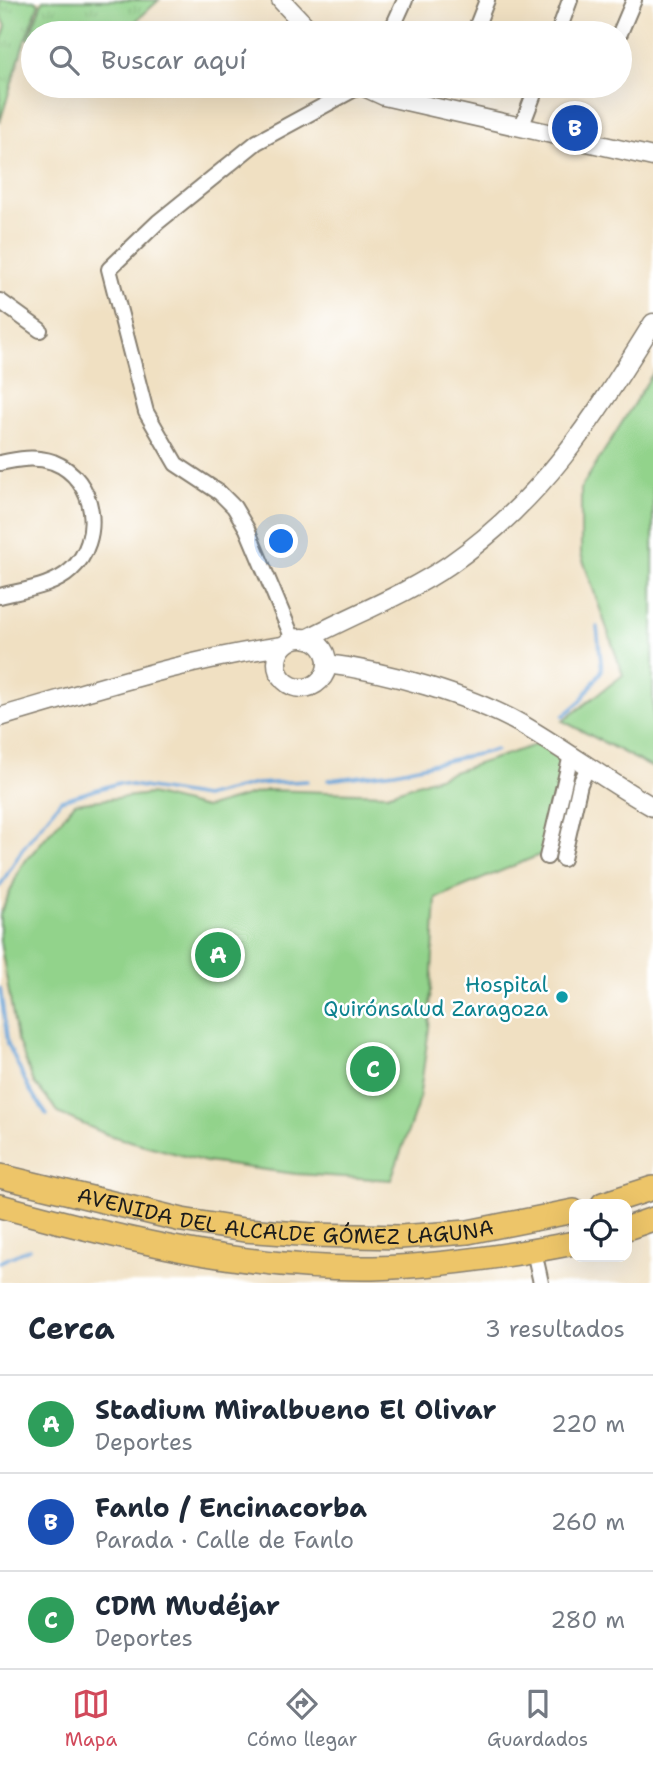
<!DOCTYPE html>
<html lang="es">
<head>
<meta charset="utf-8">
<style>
	body { margin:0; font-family:"Shantell Sans",sans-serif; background:#f6f6f7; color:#1f2937 }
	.controls { position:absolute; right:21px; bottom:21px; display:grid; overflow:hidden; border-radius:14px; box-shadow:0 7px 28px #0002 }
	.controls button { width:63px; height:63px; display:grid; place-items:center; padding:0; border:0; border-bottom:2px solid #e0e1e3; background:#fff; color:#1f2937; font:35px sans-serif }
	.you { position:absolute; left:282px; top:542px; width:24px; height:24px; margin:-18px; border:5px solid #fff; border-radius:50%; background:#1a73e8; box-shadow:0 0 0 10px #1a73e833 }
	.badge { display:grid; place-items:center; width:46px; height:46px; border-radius:50%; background:#d1495b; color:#fff; font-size:23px; font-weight:700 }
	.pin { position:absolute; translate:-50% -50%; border:4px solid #fff; box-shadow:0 2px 7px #0006 }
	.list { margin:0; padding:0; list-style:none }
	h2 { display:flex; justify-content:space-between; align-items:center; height:91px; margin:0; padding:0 28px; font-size:30px }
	h2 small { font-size:23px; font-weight:400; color:#747a83 }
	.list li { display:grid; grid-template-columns:46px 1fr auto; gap:21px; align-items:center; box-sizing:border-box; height:98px; padding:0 28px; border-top:2px solid #e0e1e3 }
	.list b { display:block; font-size:26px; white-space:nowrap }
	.list p { margin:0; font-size:23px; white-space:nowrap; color:#747a83 }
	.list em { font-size:23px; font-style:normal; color:#747a83 }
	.icon { flex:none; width:38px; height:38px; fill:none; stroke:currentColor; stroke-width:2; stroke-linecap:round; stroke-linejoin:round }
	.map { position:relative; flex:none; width:653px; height:1283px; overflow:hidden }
	.search { position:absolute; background:#fff; box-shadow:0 7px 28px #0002; left:21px; right:21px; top:21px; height:77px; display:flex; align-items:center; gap:18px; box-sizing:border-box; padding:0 24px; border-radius:38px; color:#747a83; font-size:26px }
	.sheet { height:385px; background:#fff }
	nav { display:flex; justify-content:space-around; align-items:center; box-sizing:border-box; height:98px; border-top:2px solid #e0e1e3; background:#fff; font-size:19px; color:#747a83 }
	nav a { display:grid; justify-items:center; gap:4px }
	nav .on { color:#d1495b }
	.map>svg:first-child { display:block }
</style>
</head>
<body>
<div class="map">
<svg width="653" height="1283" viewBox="0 0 653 1283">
	<defs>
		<pattern id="park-tufts" width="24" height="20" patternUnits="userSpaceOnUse" patternTransform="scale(1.75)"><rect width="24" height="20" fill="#92d38b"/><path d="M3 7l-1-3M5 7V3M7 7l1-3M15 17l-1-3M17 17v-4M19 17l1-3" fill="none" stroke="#7db577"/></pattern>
	</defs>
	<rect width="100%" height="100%" fill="#fff"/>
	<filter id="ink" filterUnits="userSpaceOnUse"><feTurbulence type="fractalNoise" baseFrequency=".0143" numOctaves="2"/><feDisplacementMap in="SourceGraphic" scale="14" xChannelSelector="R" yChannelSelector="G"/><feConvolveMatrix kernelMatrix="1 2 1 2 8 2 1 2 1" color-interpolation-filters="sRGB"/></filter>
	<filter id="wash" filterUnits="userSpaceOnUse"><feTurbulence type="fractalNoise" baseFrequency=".00686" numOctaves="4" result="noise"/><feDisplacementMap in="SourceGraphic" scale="28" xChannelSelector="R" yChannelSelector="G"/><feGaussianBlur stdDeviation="1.57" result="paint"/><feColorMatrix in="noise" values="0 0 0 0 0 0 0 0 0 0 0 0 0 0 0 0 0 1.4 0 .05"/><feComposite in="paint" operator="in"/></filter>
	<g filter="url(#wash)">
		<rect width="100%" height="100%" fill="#f0e0c2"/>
		<g fill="url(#park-tufts)" stroke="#577854" stroke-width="2">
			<polygon points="0,0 34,0 39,3 24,43 0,122 0,44 6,26 0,13"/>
			<polygon points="43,0 159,0 123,33 86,33 83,31 80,33 33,33 33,43 28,38"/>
		</g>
		<g fill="#92d38b" stroke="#577854" stroke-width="2">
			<polygon points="653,373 653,768 563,721 623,675 581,554 581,488"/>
			<polygon points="556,738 572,750 547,852 436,898 429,1028 419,1100 391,1180 296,1174 206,1162 108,1135 60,1114 34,1083 17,1039 0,941 0,915 21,866 75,803 150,794 205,808 267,790 387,794"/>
		</g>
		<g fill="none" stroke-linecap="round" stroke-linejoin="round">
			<g stroke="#65a0d5" stroke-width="3.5">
				<polyline points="563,716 580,702 602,670 597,627"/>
				<polyline points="328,780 395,772 496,750"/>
				<polyline points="0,886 23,848 61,800 119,783 204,797 255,784 307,781"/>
				<polyline points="0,988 8,1044 29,1089 47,1115"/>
				<polyline points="0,1262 29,1249"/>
			</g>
		</g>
	</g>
	<g filter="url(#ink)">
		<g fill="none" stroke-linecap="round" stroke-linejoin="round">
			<g stroke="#867e6f" stroke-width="18">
				<g id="minor">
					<polyline points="390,33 405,0"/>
					<polyline points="474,33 487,0"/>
					<polyline points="558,33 570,0"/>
					<polyline points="620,33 634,0"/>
					<polyline points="521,128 537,86"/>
					<polyline points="0,301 40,330"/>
					<path d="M 0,463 C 18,459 35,456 53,462 C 97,479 104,540 71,570 C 53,587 23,590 0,596"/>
					<polyline points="293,639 247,529 234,507 220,493 176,464 146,412 109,269 158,222 257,142 360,86"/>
					<polyline points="547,857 571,755"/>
					<polyline points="563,859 580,784 588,767"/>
					<polyline points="534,1251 541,1283"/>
				</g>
			</g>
			<g stroke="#867e6f" stroke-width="21">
				<g id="tertiary">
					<polyline points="281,0 312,33"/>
					<polyline points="362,86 384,96 653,157"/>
					<circle cx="302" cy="663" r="25"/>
					<path d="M 307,639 C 354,614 405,595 449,565 C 545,498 593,419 653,323"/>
					<path d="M 327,664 C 386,671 469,695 521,724 C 566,750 608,782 653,807"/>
					<path d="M 0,717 C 94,690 187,659 283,646"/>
				</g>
			</g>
			<g stroke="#867e6f" stroke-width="26">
				<g id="primary">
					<path id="s1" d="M 0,1176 L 182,1220 L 244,1230 L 313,1235 L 400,1237 L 468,1232 L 574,1211"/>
					<polyline points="603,1204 653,1188"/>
					<path d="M 0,1206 C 121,1239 247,1270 373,1268 C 441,1266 508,1256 574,1243"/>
					<polyline points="627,1228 653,1219"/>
				</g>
			</g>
			<use href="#minor" stroke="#fff" stroke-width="14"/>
			<use href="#tertiary" stroke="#fff" stroke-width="18"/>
			<use href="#primary" stroke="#edc569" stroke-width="23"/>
		</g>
	</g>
	<circle fill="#0f9aa8" stroke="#fff" stroke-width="2.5" cx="562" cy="997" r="7"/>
	<g text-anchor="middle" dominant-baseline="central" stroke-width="5" stroke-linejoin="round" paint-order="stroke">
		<g font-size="21" fill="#0d838f" stroke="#fff" text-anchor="end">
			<text x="548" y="985">Hospital<tspan x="548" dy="24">Quirónsalud Zaragoza</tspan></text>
		</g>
		<g font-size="21" fill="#1c1c1c" stroke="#fff">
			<text stroke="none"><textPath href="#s1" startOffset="290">AVENIDA DEL ALCALDE GÓMEZ LAGUNA</textPath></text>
		</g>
	</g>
</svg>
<div class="controls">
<button><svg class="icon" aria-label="locate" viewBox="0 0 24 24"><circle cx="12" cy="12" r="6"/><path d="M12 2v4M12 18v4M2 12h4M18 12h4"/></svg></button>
</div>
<div class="you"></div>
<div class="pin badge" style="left:218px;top:955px;background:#2e9e5b">A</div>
<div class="pin badge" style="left:575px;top:128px;background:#1a4fb4">B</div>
<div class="pin badge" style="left:373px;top:1069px;background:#2e9e5b">C</div>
<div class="search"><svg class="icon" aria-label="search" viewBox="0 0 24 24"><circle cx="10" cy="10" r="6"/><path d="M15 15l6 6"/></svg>Buscar aquí</div>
</div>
<section class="sheet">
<h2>Cerca<small>3 resultados</small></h2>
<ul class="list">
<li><span class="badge" style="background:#2e9e5b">A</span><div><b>Stadium Miralbueno El Olivar</b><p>Deportes</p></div><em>220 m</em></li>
<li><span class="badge" style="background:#1a4fb4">B</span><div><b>Fanlo / Encinacorba</b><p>Parada · Calle de Fanlo</p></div><em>260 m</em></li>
<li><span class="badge" style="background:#2e9e5b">C</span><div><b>CDM Mudéjar</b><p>Deportes</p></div><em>280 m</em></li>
</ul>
</section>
<nav>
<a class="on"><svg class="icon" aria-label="map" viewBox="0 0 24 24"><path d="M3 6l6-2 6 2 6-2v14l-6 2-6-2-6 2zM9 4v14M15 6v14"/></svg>Mapa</a>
<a><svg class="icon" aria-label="directions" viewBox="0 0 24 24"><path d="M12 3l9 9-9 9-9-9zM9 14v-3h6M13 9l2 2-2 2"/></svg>Cómo llegar</a>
<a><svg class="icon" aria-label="saved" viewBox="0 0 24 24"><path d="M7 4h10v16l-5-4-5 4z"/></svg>Guardados</a>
</nav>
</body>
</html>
